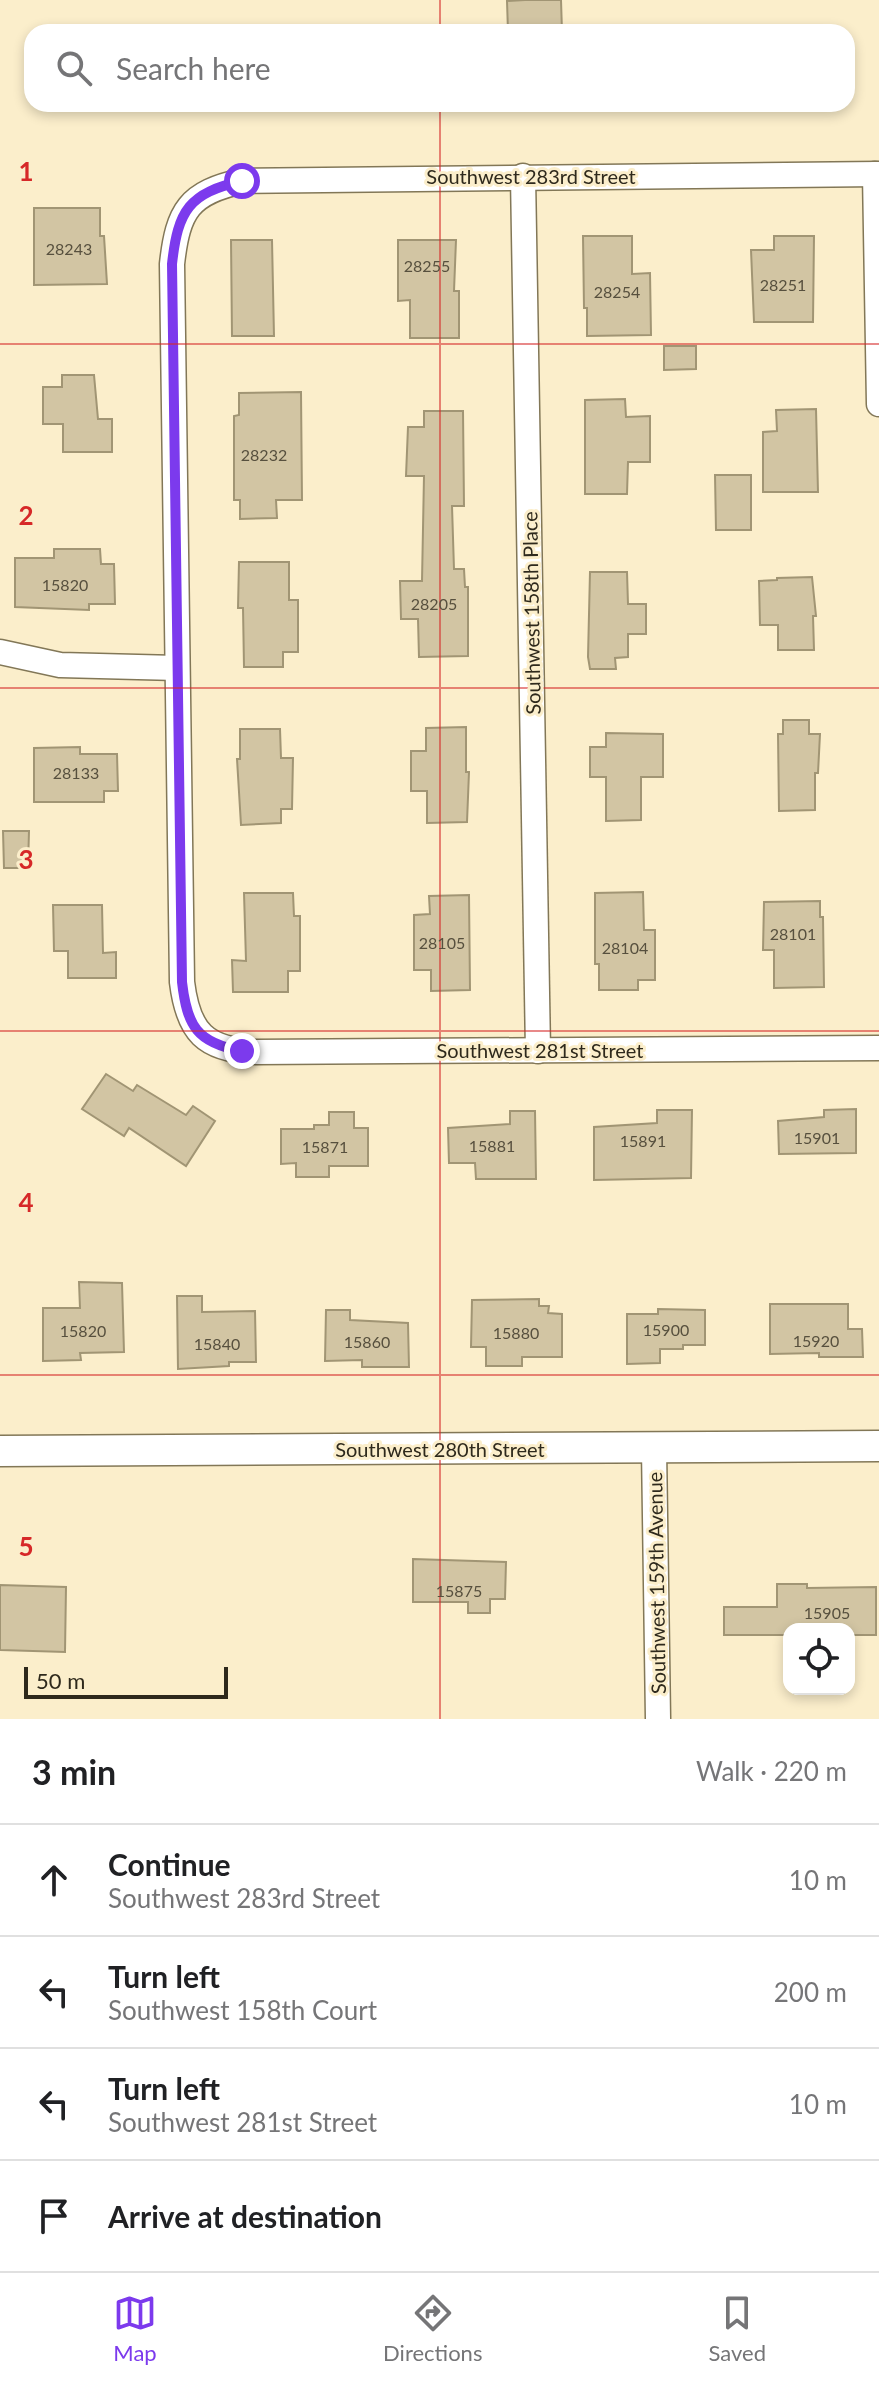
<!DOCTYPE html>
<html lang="en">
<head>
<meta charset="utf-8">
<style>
	body { margin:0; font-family:Lato,sans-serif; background:#f6f6f6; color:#202124 }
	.controls { position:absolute; right:24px; bottom:24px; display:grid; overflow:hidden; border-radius:16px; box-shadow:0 4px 12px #0003 }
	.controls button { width:72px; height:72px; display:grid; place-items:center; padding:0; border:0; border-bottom:2px solid #e0e0e0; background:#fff; color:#202124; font:40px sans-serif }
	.scale { position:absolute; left:24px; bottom:20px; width:204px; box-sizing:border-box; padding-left:8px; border:4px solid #2e291c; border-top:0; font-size:22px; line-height:28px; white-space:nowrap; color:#2e291c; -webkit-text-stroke:6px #fbeecb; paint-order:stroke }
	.stop { position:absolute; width:24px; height:24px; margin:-18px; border:6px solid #7c3aed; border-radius:50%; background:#fff }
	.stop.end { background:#7c3aed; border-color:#fff; box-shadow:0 2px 8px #0008 }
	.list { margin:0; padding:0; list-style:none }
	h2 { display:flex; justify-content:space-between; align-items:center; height:104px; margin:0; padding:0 32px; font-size:34px }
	h2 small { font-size:26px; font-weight:400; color:#757577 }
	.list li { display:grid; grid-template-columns:52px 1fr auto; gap:24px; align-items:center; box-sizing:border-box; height:112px; padding:0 32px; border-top:2px solid #e0e0e0 }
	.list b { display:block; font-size:30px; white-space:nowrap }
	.list p { margin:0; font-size:26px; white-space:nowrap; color:#757577 }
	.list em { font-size:26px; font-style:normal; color:#757577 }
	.icon { flex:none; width:44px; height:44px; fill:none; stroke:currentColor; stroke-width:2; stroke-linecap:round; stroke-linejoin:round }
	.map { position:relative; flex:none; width:879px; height:1719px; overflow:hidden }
	.search { position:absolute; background:#fff; box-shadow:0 4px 12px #0003; left:24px; right:24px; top:24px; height:88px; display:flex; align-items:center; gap:20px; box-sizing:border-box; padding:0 28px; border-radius:24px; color:#757577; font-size:30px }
	.sheet { height:552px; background:#fff }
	nav { display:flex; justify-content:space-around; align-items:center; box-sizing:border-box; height:112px; border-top:2px solid #e0e0e0; background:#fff; font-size:22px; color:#757577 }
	nav a { display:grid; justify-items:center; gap:4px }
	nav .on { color:#7c3aed }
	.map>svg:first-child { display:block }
</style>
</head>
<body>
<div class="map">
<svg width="879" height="1719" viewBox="0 0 879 1719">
	<rect width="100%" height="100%" fill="#fbeecb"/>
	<g fill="#d2c5a3" stroke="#a19574" stroke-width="2">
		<polygon points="525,0 561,0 562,32 508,32 507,1"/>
		<polygon points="34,208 100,208 100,236 104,236 107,284 34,285"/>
		<polygon points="583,236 632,236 632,274 650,273 651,335 587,336 587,308 584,308"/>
		<polygon points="774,236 814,236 813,322 754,322 751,250 774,250"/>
		<polygon points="231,240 272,240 274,336 232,336"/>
		<polygon points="398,240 456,240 454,291 459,291 459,338 410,338 410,300 398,301"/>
		<polygon points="664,346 696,346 696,369 664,370"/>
		<polygon points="62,375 94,375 98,419 112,419 112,452 63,452 63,424 43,424 43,387 62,387"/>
		<polygon points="301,392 302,500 276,500 277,518 240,519 240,500 234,500 234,416 239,415 239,393"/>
		<polygon points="625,399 626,417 650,416 650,462 628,462 627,494 585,494 585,400"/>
		<polygon points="816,409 818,492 763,492 763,432 777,431 776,410"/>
		<polygon points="424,411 463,411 464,506 452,506 454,569 464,569 465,587 468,587 468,656 419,657 418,619 401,619 400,581 422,581 424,476 406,476 408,427 424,427"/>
		<polygon points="715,475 751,475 751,530 716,530"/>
		<polygon points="54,549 100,549 101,564 114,564 115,604 89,604 89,610 15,607 15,558 54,558"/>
		<polygon points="239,562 289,562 289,600 298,600 298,652 283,652 283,667 244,667 243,608 238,608"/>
		<polygon points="590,572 627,572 628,604 646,604 646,634 628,634 628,657 615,658 616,669 590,669 588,657"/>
		<polygon points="812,577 816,616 813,616 814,650 778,650 778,625 760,625 759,581 777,580 777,578"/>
		<polygon points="783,720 809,720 809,734 820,734 818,773 815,773 815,810 779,811 778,734 783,734"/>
		<polygon points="466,727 466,772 469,772 467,822 427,823 427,791 411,791 411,751 426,751 426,728"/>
		<polygon points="240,729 280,729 281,758 293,758 292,809 281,809 281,823 241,825 237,759 240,759"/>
		<polygon points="606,733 663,734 663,777 641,777 641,820 606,821 606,777 590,777 590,747 606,747"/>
		<polygon points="80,747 80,754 117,754 118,791 104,791 104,802 34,802 34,748"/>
		<polygon points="3,831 29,831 28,868 4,868"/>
		<polygon points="643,892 644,930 655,930 655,980 638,980 638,990 599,990 599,964 595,964 595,893"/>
		<polygon points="244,893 293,893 294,916 300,916 300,971 288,971 288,992 233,992 232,960 246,961"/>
		<polygon points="469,895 470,990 431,991 431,970 414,970 414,915 430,914 429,896"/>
		<polygon points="820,901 820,917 823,917 824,987 774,988 774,950 763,950 764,902"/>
		<polygon points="53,905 102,905 103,953 116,952 116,978 68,978 68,951 54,951"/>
		<polygon points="106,1074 133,1091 137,1085 186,1115 193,1106 215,1121 186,1166 129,1128 124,1136 82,1109"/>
		<polygon points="856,1109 856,1153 779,1154 778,1121 824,1117 824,1110"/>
		<polygon points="657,1110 692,1110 691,1178 594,1180 594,1127 657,1123"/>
		<polygon points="510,1111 535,1111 536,1179 476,1179 475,1163 449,1163 448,1128 510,1124"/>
		<polygon points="329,1112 354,1112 354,1128 368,1128 368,1166 329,1166 329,1177 296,1177 296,1163 281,1164 281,1129 314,1129 314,1125 329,1125"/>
		<polygon points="79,1282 122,1283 124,1352 80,1353 81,1360 43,1361 43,1308 80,1308"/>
		<polygon points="177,1296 202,1296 202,1312 255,1311 256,1362 229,1362 229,1366 178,1369"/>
		<polygon points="539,1299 539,1306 549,1306 548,1313 562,1314 562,1357 522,1357 522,1366 486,1366 486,1347 471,1347 472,1300"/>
		<polygon points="770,1304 848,1304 848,1329 862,1329 863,1357 819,1357 819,1353 770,1354"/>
		<polygon points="658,1309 705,1310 705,1345 683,1345 683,1349 660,1349 660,1363 627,1364 627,1314 658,1314"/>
		<polygon points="326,1310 350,1310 350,1320 408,1323 409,1367 362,1367 362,1360 325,1361"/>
		<polygon points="413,1559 506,1562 505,1599 490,1599 490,1613 468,1613 468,1602 413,1602"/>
		<polygon points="777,1584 807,1584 807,1588 876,1587 876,1635 849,1635 849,1629 789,1629 789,1635 724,1635 724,1607 777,1607"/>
		<polygon points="0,1585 66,1587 65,1652 0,1650"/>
	</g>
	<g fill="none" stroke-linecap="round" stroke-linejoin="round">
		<g stroke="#827757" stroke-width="27">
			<g id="minor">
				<polyline points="875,174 879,404"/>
				<path d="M 879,174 L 242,181 C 189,193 178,210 172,264 L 182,982 C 188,1032 205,1050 256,1052 L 879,1048"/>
				<polyline points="523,176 538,1051"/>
				<polyline points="0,652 60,665 177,668"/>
				<polyline points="654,1448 658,1719"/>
			</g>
		</g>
		<g stroke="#827757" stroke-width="33">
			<polyline id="tertiary" points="0,1451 879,1446"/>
		</g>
		<use href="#minor" stroke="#fff" stroke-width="24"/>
		<use href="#tertiary" stroke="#fff" stroke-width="30"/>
	</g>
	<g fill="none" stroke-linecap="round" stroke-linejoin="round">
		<path stroke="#7c3aed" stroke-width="10" d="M 242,181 C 189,193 178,210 172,264 L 182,982 C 187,1026 197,1043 242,1051"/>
	</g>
	<path fill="none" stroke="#d62828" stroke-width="2" stroke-opacity="0.55" d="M 440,0 L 440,32M 440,104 L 440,1719M 0,344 L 879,344M 0,688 L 879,688M 0,1031 L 879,1031M 0,1375 L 879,1375"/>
	<g text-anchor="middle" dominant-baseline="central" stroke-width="6" stroke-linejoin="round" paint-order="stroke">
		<g font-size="16" fill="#57503e">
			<text x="69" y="248">28243</text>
			<text x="427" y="265">28255</text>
			<text x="783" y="284">28251</text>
			<text x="617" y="291">28254</text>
			<text x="264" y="454">28232</text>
			<text x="65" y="584">15820</text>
			<text x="434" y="603">28205</text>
			<text x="76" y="772">28133</text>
			<text x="793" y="933">28101</text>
			<text x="442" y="942">28105</text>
			<text x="625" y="947">28104</text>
			<text x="817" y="1137">15901</text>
			<text x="643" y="1140">15891</text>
			<text x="492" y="1145">15881</text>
			<text x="325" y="1146">15871</text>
			<text x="666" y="1329">15900</text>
			<text x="83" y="1330">15820</text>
			<text x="516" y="1332">15880</text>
			<text x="816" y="1340">15920</text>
			<text x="367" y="1341">15860</text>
			<text x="217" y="1343">15840</text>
			<text x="459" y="1590">15875</text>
			<text x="827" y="1612">15905</text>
		</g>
		<g font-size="20" fill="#2e291c" stroke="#fbeecb">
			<text x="531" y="176">Southwest 283rd Street</text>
			<text transform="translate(531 613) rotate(-91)">Southwest 158th Place</text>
			<text x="540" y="1050">Southwest 281st Street</text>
			<text x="440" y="1449">Southwest 280th Street</text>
			<text transform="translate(656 1583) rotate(-91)">Southwest 159th Avenue</text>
		</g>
	</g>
	<g font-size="26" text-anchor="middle" font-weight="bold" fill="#d62828" stroke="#fbeecb" stroke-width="6" stroke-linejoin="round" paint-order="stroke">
		<text x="26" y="181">1</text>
		<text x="26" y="525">2</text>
		<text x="26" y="869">3</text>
		<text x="26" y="1212">4</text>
		<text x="26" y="1556">5</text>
	</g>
</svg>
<div class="controls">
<button><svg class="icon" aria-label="locate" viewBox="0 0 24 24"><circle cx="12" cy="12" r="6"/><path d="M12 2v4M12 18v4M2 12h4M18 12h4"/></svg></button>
</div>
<div class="scale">50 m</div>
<div class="stop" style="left:242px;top:181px"></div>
<div class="stop end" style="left:242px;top:1051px"></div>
<div class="search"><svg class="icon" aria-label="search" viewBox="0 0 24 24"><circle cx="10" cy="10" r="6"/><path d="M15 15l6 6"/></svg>Search here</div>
</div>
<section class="sheet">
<h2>3 min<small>Walk · 220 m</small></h2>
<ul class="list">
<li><svg class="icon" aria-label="ahead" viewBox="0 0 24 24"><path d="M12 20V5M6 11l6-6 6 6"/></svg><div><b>Continue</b><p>Southwest 283rd Street</p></div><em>10 m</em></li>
<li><svg class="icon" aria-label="left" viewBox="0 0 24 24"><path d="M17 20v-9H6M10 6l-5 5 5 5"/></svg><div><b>Turn left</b><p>Southwest 158th Court</p></div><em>200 m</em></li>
<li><svg class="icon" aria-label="left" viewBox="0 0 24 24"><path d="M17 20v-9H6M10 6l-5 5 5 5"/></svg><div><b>Turn left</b><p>Southwest 281st Street</p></div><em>10 m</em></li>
<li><svg class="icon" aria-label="arrive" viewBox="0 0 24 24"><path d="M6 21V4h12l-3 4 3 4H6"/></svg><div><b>Arrive at destination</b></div></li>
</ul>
</section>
<nav>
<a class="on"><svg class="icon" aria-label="map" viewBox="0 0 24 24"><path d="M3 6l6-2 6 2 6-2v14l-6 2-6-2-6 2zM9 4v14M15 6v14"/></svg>Map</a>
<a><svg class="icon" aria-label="directions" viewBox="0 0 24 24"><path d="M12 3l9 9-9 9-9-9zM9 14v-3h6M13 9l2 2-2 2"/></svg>Directions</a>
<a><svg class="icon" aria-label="saved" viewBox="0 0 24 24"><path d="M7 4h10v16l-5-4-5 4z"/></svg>Saved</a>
</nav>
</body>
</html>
